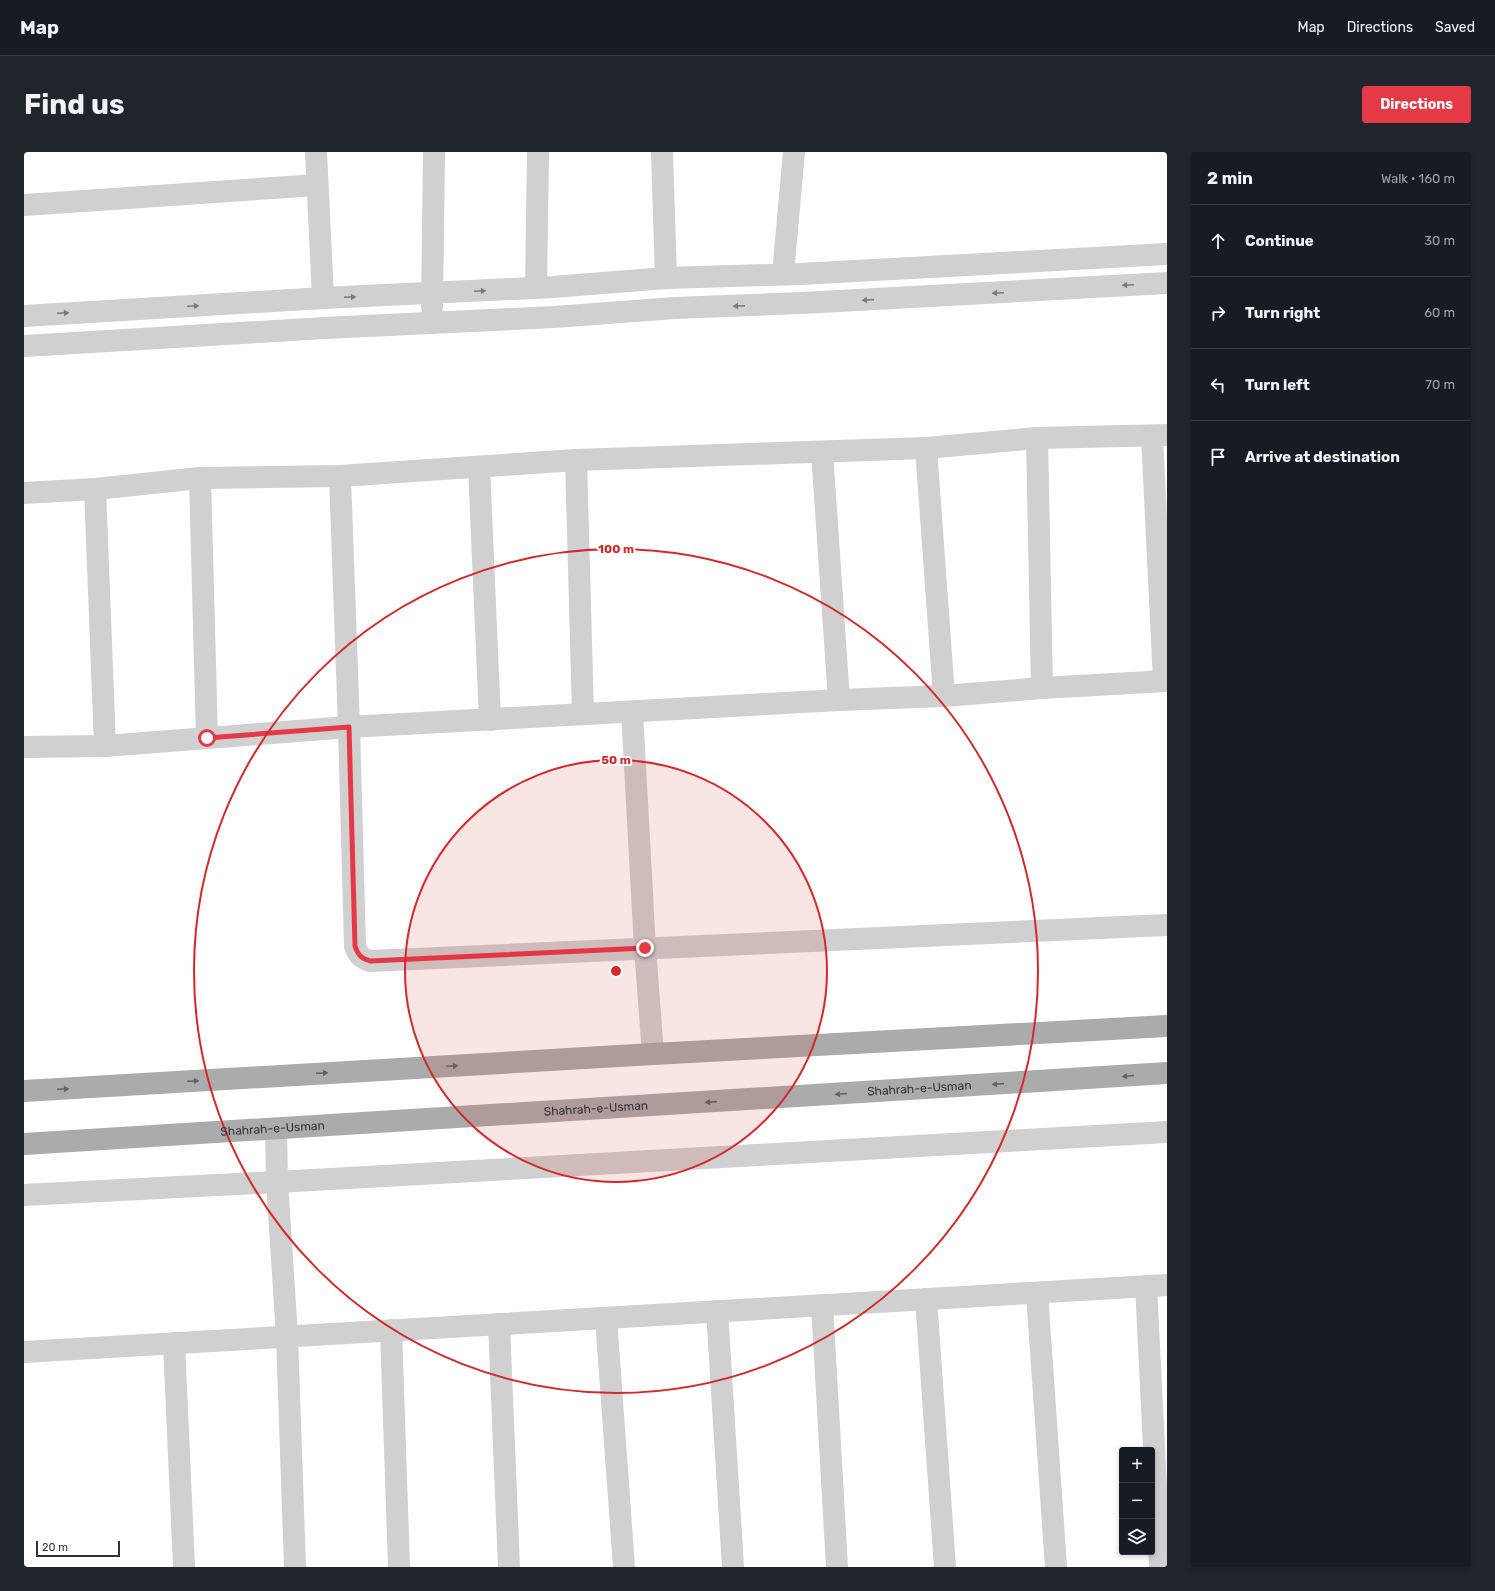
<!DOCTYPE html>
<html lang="en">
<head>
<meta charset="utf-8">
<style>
	body { margin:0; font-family:Rubik,sans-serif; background:#20242c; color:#f1f3f6 }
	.controls { position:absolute; right:12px; bottom:12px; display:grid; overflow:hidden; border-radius:4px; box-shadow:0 2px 6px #0003 }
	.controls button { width:36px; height:36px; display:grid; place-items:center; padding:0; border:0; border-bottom:1px solid #363941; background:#171b24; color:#f1f3f6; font:20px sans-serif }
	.scale { position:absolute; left:12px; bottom:10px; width:84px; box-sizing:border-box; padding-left:4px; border:2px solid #333; border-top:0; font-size:11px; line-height:14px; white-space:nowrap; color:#333; -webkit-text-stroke:3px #fff; paint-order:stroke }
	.stop { position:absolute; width:12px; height:12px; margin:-9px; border:3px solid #e63946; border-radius:50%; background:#fff }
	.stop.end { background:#e63946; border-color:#fff; box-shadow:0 1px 4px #0008 }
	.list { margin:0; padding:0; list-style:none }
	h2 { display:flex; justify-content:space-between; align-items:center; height:52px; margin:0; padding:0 16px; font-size:17px }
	h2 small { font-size:13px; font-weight:400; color:#9ea1a6 }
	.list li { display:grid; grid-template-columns:26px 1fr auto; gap:12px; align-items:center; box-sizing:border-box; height:72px; padding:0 16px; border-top:1px solid #363941 }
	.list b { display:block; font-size:15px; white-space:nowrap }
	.list em { font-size:13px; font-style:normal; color:#9ea1a6 }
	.icon { flex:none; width:22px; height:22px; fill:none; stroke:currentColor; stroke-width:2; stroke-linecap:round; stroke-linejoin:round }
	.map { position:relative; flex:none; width:1143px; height:1415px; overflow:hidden; border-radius:4px }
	header { display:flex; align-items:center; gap:24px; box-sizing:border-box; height:56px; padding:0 20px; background:#171b24; border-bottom:1px solid #363941 }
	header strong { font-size:19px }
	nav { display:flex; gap:22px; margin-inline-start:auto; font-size:14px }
	.intro { display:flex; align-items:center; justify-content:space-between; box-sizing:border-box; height:96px; padding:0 24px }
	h1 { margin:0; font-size:28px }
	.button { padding:10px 18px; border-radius:4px; background:#e63946; color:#fff; font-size:14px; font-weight:700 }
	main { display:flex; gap:24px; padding:0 24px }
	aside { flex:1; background:#171b24; border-radius:4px; box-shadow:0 2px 6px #0003 }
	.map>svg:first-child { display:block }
</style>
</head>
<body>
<header>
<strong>Map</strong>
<nav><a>Map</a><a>Directions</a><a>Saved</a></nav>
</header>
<div class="intro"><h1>Find us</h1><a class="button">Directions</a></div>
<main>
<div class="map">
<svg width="1143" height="1415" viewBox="0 0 1143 1415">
	<rect width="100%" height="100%" fill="#fff"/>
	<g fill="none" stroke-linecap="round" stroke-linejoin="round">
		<g stroke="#d0d0d0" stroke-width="22">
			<polyline points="292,0 299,146"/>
			<polyline points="638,0 642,126"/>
			<polyline points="0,53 293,33"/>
			<polyline points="759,122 770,0"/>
			<polyline points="512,136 514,0"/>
			<polyline points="408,155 410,0"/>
			<polyline points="0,164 299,146 529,135 642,126 776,122 1143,102"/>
			<polyline points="0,194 301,176 530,165 651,156 778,151 1143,131"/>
			<polyline points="1128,284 1140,529"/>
			<polyline points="1013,286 1018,536"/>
			<polyline points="902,296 920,544"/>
			<polyline points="798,300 815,548"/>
			<polyline points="552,308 559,562"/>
			<polyline points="455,315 466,568"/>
			<path d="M 316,324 L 325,575 L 331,794 C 334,803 337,806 346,809 L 1143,773"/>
			<polyline points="176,326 183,586"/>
			<polyline points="71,337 81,594"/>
			<polyline points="0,341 71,337 176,326 316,324 552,308 902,296 1013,286 1143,283"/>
			<polyline points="608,560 621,796 629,902"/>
			<polyline points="0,595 81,594 325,575 815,548 920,544 1018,536 1143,529"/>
			<polyline points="252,977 253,1030 263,1184 271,1415"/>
			<polyline points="0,1043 253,1030 1143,980"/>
			<polyline points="1122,1134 1136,1415"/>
			<polyline points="1013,1141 1032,1415"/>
			<polyline points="902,1147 921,1415"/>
			<polyline points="798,1153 813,1415"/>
			<polyline points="693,1159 709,1415"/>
			<polyline points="582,1166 600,1415"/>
			<polyline points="475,1172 485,1415"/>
			<polyline points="367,1178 375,1415"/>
			<polyline points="150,1191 160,1415"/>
			<polyline points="0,1200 1143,1133"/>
		</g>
		<g stroke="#ababab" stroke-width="22">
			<polyline points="0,939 629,902 1143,874"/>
			<path id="s1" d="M 0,992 L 1143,921"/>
		</g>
	</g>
	<defs><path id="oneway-solid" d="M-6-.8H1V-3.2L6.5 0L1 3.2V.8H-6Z"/></defs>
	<g fill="#7a7a7a">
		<use href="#oneway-solid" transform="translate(1104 133) rotate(177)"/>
		<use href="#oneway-solid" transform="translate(456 139) rotate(-3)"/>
		<use href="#oneway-solid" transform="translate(974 141) rotate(177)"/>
		<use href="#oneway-solid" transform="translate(326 145) rotate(-2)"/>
		<use href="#oneway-solid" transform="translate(844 148) rotate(177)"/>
		<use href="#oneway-solid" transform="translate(169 154) rotate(-3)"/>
		<use href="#oneway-solid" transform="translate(715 154) rotate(178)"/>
		<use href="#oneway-solid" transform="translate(39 161) rotate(-3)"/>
	</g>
	<g fill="#636363">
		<use href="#oneway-solid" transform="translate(428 914) rotate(-3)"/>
		<use href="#oneway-solid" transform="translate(298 921) rotate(-3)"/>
		<use href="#oneway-solid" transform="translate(1104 924) rotate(176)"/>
		<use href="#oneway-solid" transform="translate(169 929) rotate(-3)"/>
		<use href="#oneway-solid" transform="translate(974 932) rotate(176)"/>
		<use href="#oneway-solid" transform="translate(39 937) rotate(-3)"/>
		<use href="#oneway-solid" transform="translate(817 942) rotate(176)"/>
		<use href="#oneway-solid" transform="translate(687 950) rotate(176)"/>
	</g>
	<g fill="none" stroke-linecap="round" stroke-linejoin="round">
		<path stroke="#e63946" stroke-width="5" d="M 183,586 L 325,575 L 331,794 C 334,803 337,806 346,809 L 621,796"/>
	</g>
	<circle cx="592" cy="819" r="211" fill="#d62828" fill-opacity=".12"/>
	<g fill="none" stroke="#d62828" stroke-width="2">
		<circle cx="592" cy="819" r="211"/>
		<circle cx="592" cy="819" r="422"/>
	</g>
	<g text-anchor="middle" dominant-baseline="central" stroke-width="4" stroke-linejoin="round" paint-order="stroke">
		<g font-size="12" fill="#333" stroke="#fff">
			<text stroke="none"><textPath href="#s1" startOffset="897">Shahrah-e-Usman</textPath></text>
			<text stroke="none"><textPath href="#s1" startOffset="573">Shahrah-e-Usman</textPath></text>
			<text stroke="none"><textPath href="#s1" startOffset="249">Shahrah-e-Usman</textPath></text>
		</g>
	</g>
	<circle cx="592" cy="819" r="6" fill="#d62828" stroke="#fff" stroke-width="2"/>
	<g font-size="12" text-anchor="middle" font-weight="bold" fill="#d62828" stroke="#fff" stroke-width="4" stroke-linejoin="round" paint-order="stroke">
		<text x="592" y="401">100 m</text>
		<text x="592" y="612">50 m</text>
	</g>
</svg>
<div class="controls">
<button>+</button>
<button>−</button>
<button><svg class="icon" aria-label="layers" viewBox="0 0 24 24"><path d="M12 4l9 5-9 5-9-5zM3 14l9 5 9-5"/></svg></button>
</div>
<div class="scale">20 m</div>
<div class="stop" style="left:183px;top:586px"></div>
<div class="stop end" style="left:621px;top:796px"></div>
</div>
<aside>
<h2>2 min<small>Walk · 160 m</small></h2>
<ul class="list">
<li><svg class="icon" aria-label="ahead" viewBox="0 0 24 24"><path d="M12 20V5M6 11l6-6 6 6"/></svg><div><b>Continue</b></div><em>30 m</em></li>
<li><svg class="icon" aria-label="right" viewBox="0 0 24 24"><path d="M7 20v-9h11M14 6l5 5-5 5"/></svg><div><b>Turn right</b></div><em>60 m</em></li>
<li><svg class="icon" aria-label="left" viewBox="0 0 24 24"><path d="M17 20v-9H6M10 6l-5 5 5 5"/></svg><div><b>Turn left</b></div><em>70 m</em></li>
<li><svg class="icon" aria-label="arrive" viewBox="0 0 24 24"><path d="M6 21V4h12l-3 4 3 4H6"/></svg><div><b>Arrive at destination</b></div></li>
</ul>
</aside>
</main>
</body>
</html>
